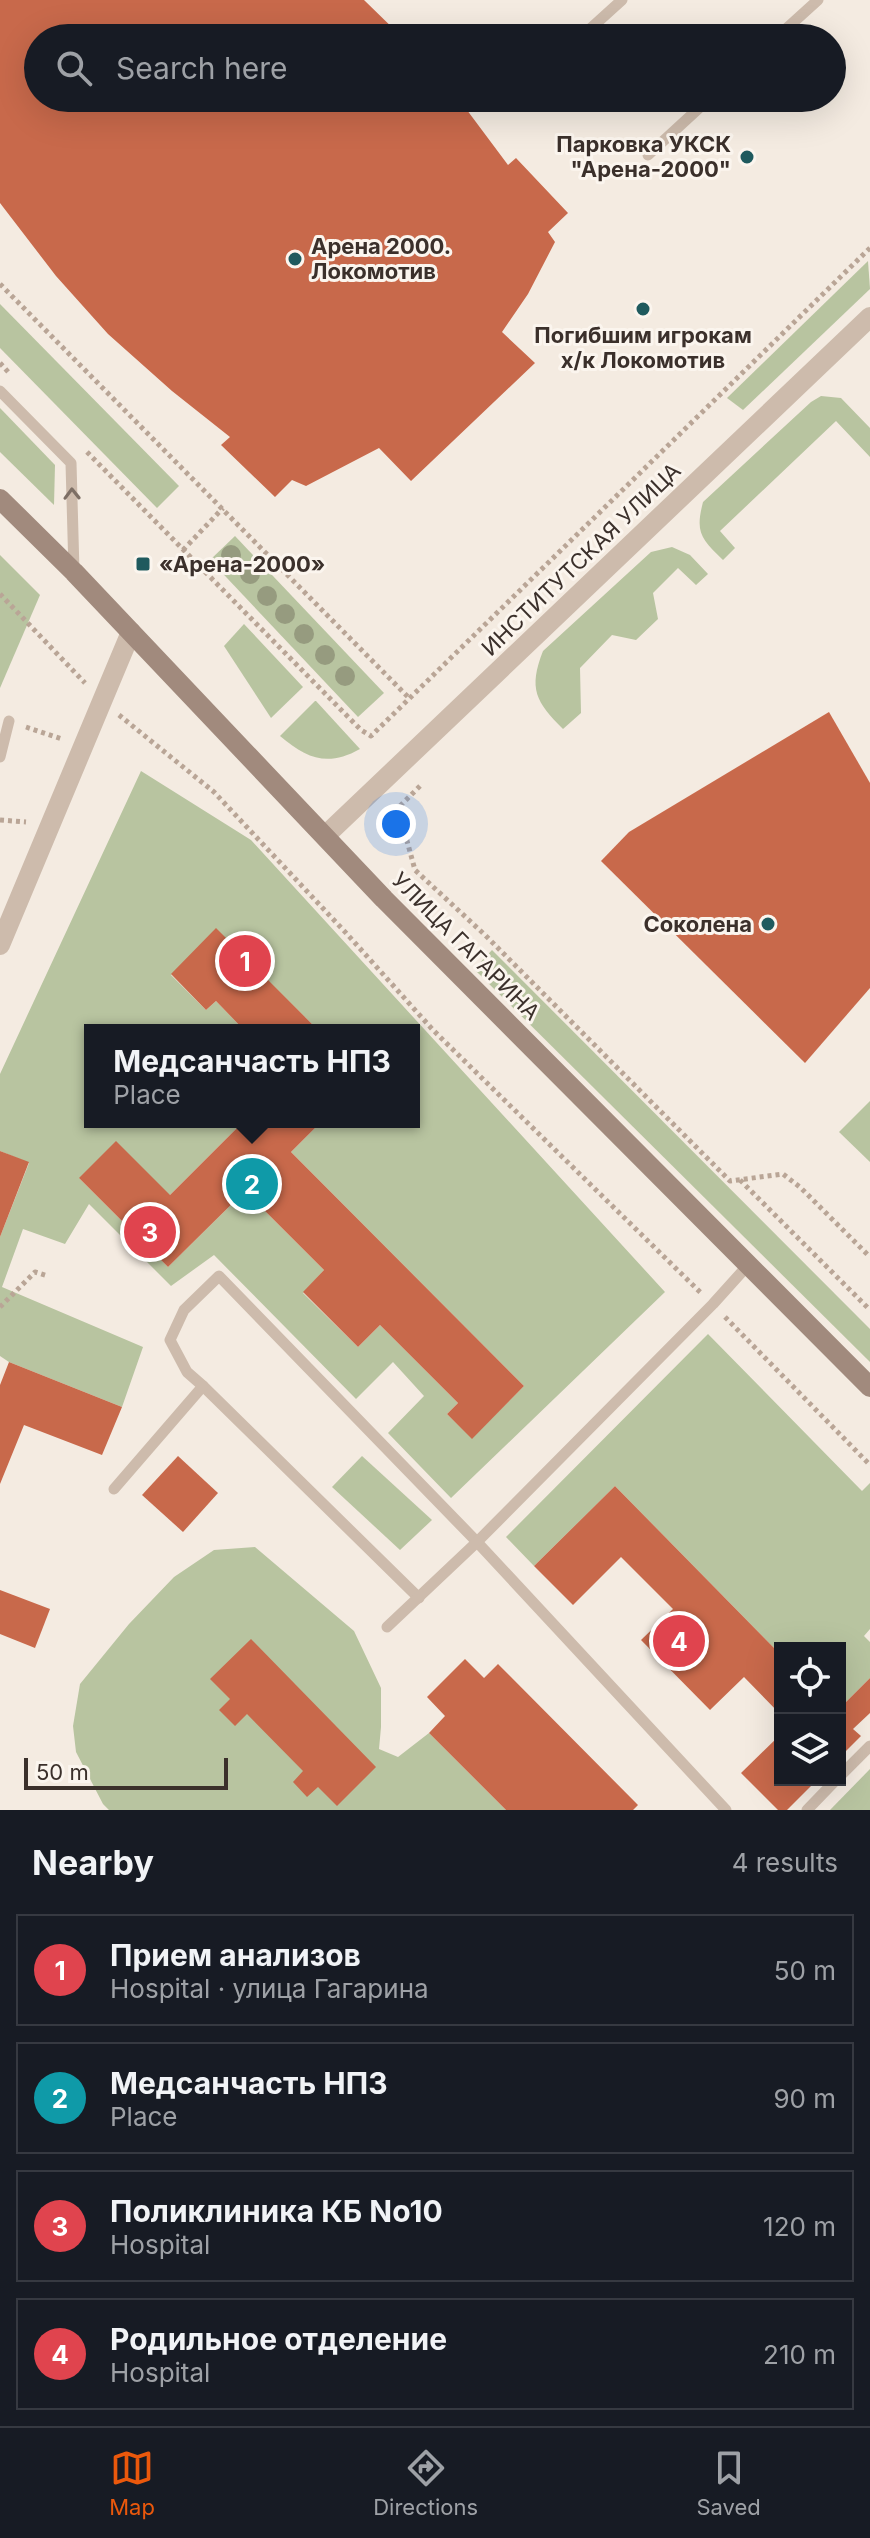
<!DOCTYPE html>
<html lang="en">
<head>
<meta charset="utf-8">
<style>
	body { margin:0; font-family:Inter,sans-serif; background:#20242c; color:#f1f3f6 }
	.controls { position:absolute; right:24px; bottom:24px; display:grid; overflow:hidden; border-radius:0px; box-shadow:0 8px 32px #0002 }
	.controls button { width:72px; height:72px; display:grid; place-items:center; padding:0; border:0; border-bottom:2px solid #363941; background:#171b24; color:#f1f3f6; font:40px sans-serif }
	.scale { position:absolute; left:24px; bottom:20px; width:204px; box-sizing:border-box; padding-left:8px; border:4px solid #3b302b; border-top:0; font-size:22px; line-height:28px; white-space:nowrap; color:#3b302b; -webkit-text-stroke:6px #fbf5ee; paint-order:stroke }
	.you { position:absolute; left:396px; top:824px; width:28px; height:28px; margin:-20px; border:6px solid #fff; border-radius:50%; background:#1a73e8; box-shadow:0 0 0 12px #1a73e833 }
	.badge { display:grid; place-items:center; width:52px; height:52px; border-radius:50%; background:#ea580c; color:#fff; font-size:26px; font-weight:700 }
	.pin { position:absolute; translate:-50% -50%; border:4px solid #fff; box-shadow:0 2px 8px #0006 }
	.popup { position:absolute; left:84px; top:1024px; width:336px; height:104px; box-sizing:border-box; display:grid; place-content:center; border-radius:0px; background:#171b24; filter:drop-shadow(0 2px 6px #0005); font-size:26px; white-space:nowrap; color:#9ea1a6 }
	.popup b { font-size:30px; color:#f1f3f6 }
	.popup::after { content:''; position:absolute; left:50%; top:100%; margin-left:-16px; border:16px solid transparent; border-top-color:#171b24 }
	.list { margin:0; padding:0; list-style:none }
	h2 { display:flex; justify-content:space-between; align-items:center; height:104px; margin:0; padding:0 32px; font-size:34px }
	h2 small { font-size:26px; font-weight:400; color:#9ea1a6 }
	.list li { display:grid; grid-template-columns:52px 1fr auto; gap:24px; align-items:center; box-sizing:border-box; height:112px; margin:0 16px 16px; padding:0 16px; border:2px solid #363941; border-radius:0px }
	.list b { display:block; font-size:30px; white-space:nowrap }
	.list p { margin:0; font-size:26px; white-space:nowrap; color:#9ea1a6 }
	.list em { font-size:26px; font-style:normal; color:#9ea1a6 }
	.icon { flex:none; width:44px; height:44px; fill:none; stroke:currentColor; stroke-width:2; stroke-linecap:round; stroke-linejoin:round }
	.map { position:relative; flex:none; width:870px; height:1810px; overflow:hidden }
	.search { position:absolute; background:#171b24; box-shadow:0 8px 32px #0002; left:24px; right:24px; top:24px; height:88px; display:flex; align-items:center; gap:20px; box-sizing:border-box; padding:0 28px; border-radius:44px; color:#9ea1a6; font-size:30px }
	.sheet { height:616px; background:#171b24 }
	nav { display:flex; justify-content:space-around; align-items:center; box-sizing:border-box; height:112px; border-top:2px solid #363941; background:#171b24; font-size:22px; color:#9ea1a6 }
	nav a { display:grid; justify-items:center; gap:4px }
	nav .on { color:#ea580c }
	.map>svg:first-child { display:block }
</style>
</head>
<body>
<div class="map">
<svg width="870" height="1810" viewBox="0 0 870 1810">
	<rect width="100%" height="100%" fill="#f4ebe1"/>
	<g fill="#b8c4a0" fill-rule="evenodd">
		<polygon points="868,261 870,289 743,410 727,398"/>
		<polygon points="0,304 179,486 157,508 0,348"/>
		<path d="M 821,396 L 841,398 L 870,428 L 870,457 L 836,421 L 720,531 L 735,548 L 723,560 C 701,538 695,533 703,502 L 811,402 Z"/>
		<polygon points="0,408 55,465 54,505 0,452"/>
		<polygon points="235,536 384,693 358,717 210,560"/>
		<path d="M 672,547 L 690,555 L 708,574 L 696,585 L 678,568 L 653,593 L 658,619 L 636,640 L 612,635 L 580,668 L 581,713 L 563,729 C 536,702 528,689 543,651 L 651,552 Z"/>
		<polygon points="0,555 40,595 0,688"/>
		<polygon points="244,624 303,687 271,718 224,646"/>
		<path d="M 315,701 L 316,701 L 360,749 C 328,767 307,759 280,736 Z"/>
		<path d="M 141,771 L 251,840 L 665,1292 L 451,1498 L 388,1433 L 424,1396 L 393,1362 L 356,1399 L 214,1255 L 171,1286 L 89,1204 L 65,1244 L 23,1229 L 2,1287 L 143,1347 L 122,1407 L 9,1362 L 0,1356 L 0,1237 L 29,1163 L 0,1151 L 0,1074 ZM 216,929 L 318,1030 L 414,1030 L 414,1122 L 321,1122 L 291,1152 L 524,1386 L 472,1438 L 447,1414 L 458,1403 L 380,1325 L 358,1347 L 303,1293 L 324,1270 L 245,1191 L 168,1267 L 79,1178 L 170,1195 L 243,1122 L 90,1122 L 90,1030 L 244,1030 L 216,1001 L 206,1010 L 171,975 Z"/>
		<polygon points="492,950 870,1329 870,1362 474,969"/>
		<polygon points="870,1101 870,1162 839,1132"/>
		<polygon points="708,1334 862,1491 870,1483 870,1629 864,1636 870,1642 870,1678 840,1708 840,1648 780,1648 780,1654 615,1486 534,1566 506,1537"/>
		<polygon points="362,1456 432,1520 400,1550 332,1487"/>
		<polygon points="255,1547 354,1631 381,1688 381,1727 379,1749 398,1757 429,1733 506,1810 109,1810 103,1804 76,1752 73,1726 80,1684 129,1624 174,1577 214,1550"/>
		<polygon points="870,1769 870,1810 830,1810"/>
	</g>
	<g fill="#c8694b">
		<polygon points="0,0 364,0 403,38 38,38 38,98 458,98 508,165 516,158 568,213 548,232 555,242 528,294 502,332 535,363 411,481 379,448 306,486 292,480 275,497 221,445 230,437 172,391 108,334 56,276 0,203"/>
		<polygon points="829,712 870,783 870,988 805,1063 601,861 629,832"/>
		<polygon points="216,928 318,1030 244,1030 216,1001 206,1010 171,974"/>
		<polygon points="243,1122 321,1122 291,1152 524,1386 472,1439 447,1414 458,1403 380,1325 358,1347 303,1292 324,1270 245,1191 168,1267 79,1178 116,1141 170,1195"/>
		<polygon points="0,1151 29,1162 0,1237"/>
		<polygon points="9,1362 122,1407 102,1455 24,1425 0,1484 0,1385"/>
		<polygon points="178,1456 218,1493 183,1532 142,1495"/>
		<polygon points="615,1486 780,1654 780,1714 744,1677 710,1710 641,1640 673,1609 621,1557 573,1605 534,1566"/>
		<polygon points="0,1590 50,1609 35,1648 0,1634"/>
		<polygon points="251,1639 376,1767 337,1806 318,1787 307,1797 293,1782 303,1771 247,1714 235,1726 219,1710 230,1699 210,1679"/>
		<polygon points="465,1659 484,1678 498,1664 638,1805 633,1810 506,1810 429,1733 445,1716 427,1697"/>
		<polygon points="870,1678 870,1713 853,1729 861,1736 840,1757 840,1708"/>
		<polygon points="780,1735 780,1780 817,1780 787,1810 778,1810 741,1773"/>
	</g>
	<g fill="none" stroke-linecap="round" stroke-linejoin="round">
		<g stroke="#b9a596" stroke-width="5" stroke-dasharray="4 4" stroke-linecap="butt">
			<polyline points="0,284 410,699"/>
			<polyline points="0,363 10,374"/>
			<polyline points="87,452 361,730 371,736 870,248"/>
			<polyline points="183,550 223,508"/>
			<polyline points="0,594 85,683"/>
			<polyline points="119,715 214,792 347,934 433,1030 701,1293"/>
			<polyline points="26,727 62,739"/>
			<polyline points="420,786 398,808 415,870 485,935 730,1181 783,1174 801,1188 870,1257"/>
			<polyline points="0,820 26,822"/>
			<polyline points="740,1180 870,1310"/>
			<polyline points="0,1307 35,1272 48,1276"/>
			<polyline points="725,1317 870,1465"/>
		</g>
		<g stroke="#cdbbac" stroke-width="11">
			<polyline points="580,38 622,0"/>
			<polyline points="776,38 818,0"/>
			<polyline points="648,155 710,98"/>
			<polyline points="0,391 71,463 74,571"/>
			<polyline points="0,757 9,721"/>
			<polyline points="203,1386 419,1598"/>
			<polyline points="114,1489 203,1386 187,1372 170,1340 184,1310 219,1276 477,1542 726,1810"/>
			<polyline points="387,1627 477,1542 713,1304 749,1264"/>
			<polyline points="840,1776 870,1746"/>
			<polyline points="807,1810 836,1780"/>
		</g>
		<g stroke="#cdbbac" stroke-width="20">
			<polyline points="325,836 870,317"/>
			<polyline points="0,945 131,632"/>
		</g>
		<polyline stroke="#a18a7d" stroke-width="20" points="0,499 74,572 384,899 870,1387"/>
	</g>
	<g fill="#969b7f">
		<circle cx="231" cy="555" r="10"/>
		<circle cx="250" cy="574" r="10"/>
		<circle cx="267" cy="596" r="10"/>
		<circle cx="285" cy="614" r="10"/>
		<circle cx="304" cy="634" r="10"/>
		<circle cx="325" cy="655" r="10"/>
		<circle cx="345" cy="676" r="10"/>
	</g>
	<defs><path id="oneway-chevron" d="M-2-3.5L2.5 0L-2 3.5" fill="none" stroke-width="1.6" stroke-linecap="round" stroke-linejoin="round" transform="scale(2)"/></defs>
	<use stroke="#7d6f65" href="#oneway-chevron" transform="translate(72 494) rotate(-91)"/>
	<g fill="#1f5a5e" stroke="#fbf5ee" stroke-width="3">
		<circle cx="747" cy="157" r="8"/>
		<circle cx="295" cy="259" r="8"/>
		<circle cx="643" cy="309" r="8"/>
		<rect x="135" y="556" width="16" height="16" rx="4"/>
		<circle cx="768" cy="924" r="8"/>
	</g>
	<g text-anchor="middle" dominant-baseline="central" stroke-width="6" stroke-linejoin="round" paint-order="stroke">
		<g font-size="22" font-weight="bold" fill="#3b302b" stroke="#fbf5ee" text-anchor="end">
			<text x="731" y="144">Парковка УКСК<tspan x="731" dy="25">"Арена-2000"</tspan></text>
			<text x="311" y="246" text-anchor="start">Арена 2000.<tspan x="311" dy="25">Локомотив</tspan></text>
			<text x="643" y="335" text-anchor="middle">Погибшим игрокам<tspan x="643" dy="25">х/к Локомотив</tspan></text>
			<text x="159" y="564" text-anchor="start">«Арена-2000»</text>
			<text x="752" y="924">Соколена</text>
		</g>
		<g font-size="22" fill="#3b302b" stroke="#fbf5ee">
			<text transform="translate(581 559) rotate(-44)">ИНСТИТУТСКАЯ УЛИЦА</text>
			<text transform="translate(466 946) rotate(45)">УЛИЦА ГАГАРИНА</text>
		</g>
	</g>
</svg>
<div class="controls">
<button><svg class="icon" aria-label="locate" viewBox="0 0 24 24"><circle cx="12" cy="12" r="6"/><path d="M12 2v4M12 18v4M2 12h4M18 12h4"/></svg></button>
<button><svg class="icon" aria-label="layers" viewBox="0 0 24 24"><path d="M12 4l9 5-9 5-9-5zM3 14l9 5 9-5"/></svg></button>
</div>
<div class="scale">50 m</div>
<div class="you"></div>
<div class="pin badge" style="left:245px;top:961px;background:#e0444e">1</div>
<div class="pin badge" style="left:252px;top:1184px;background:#0f9aa8">2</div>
<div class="popup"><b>Медсанчасть НПЗ</b>Place</div>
<div class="pin badge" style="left:150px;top:1232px;background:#e0444e">3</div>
<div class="pin badge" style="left:679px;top:1641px;background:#e0444e">4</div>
<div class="search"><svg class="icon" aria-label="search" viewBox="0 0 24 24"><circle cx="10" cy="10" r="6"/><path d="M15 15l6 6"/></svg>Search here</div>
</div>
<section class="sheet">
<h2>Nearby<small>4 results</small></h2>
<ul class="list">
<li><span class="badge" style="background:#e0444e">1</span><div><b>Прием анализов</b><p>Hospital · улица Гагарина</p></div><em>50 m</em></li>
<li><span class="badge" style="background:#0f9aa8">2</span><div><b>Медсанчасть НПЗ</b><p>Place</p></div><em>90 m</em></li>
<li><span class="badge" style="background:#e0444e">3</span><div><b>Поликлиника КБ No10</b><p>Hospital</p></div><em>120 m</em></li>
<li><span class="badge" style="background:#e0444e">4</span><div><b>Родильное отделение</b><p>Hospital</p></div><em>210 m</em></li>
</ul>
</section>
<nav>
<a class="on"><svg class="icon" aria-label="map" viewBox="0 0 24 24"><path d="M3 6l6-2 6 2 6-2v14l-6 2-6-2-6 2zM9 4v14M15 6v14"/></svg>Map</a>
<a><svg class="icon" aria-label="directions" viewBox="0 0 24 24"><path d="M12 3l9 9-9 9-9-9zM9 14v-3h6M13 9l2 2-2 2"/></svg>Directions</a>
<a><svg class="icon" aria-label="saved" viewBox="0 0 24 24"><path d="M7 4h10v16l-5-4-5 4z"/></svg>Saved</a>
</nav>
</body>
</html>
